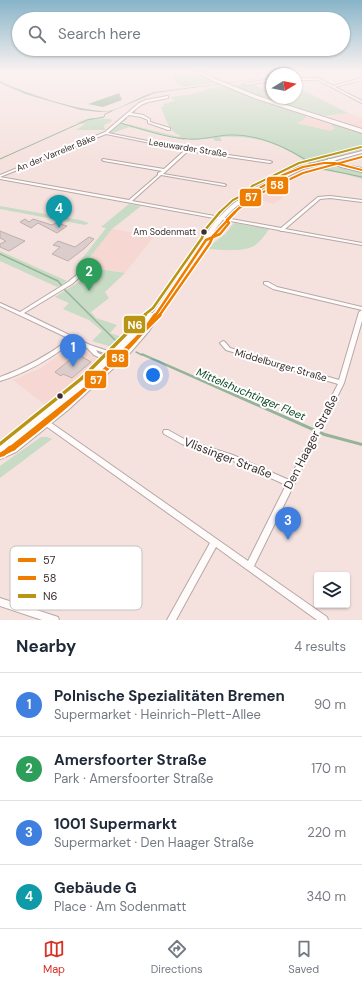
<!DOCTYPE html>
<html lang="en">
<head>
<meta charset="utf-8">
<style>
	body { margin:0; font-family:"DM Sans",sans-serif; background:#f6f6f7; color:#1f2937 }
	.controls { position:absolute; right:12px; bottom:12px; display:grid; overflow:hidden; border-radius:4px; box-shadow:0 1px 3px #0004 }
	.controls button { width:36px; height:36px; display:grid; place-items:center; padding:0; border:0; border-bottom:1px solid #e0e1e3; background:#fff; color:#1f2937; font:20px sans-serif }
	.compass { position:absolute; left:266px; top:68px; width:36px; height:36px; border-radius:50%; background:#fff; box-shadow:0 1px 3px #0004; rotate:80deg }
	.you { position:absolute; left:153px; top:375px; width:14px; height:14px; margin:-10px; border:3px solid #fff; border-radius:50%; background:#1a73e8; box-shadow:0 0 0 6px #1a73e833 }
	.badge { display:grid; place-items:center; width:26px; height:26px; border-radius:50%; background:#d93025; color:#fff; font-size:13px; font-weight:700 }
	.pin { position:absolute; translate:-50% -33px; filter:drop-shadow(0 1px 2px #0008) }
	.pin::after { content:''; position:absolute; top:21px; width:14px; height:12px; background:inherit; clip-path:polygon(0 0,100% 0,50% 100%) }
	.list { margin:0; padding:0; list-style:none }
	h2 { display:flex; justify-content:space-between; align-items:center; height:52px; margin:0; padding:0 16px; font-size:17px }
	h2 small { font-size:13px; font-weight:400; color:#747a83 }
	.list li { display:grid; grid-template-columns:26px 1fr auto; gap:12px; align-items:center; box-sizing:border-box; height:64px; padding:0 16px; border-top:1px solid #e0e1e3 }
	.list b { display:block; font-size:15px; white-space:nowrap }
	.list p { margin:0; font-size:13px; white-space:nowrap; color:#747a83 }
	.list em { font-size:13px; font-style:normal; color:#747a83 }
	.icon { flex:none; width:22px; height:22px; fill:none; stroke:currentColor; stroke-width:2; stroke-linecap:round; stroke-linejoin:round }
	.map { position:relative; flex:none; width:362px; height:620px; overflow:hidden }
	.search { position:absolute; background:#fff; box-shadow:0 1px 3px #0004; left:12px; right:12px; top:12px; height:44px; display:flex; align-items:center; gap:10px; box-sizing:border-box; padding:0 14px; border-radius:22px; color:#747a83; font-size:15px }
	.sheet { height:308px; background:#fff }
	nav { display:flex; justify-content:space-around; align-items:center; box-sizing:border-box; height:56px; border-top:1px solid #e0e1e3; background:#fff; font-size:11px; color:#747a83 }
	nav a { display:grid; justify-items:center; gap:2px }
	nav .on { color:#d93025 }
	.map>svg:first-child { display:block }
</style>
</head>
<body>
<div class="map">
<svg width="362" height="620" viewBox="0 0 362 620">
	<rect width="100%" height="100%" fill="#f5e2df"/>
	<g fill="#f6d7d2">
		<polygon points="348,113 362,119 362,128 325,117"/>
		<polygon points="305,115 308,115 334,124 331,126 335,127 330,131 296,122 306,118"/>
		<polygon points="272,190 281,194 283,198 273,204 261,200 256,200"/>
		<polygon points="112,229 154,236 125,273 83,266"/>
		<polygon points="75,345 79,346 98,360 98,362 73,384 45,405 13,380 41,368 71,346"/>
	</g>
	<g fill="#c7dbc5">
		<polygon points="168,70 190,70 214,83 182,87 179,85"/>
		<polygon points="253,84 268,91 272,90 272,98 296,98 297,87 348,113 325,116 260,96 233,85"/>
		<path d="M 225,86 L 305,115 L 306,118 L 297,123 L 330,131 L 335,128 L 331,126 L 334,124 L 362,132 L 362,150 L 309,164 C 280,143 255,135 220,137 L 222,141 L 215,141 L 213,138 L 189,140 L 190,138 L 187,138 L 184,140 L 129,127 L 113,133 L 108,133 L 119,122 L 179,137 L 180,135 C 169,133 165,116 161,107 L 164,107 L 163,104 L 175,101 L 170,97 L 192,94 L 212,88 Z"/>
		<polygon points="90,118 111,119 112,121 104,125 105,130 76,130 85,124 76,123"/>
		<polygon points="328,166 362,171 362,179 345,174 321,170"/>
		<polygon points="129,204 141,206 112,229 83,266 78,264 106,228 101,227"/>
		<polygon points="0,206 80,220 89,223 85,225 0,209"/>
		<path d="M 235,223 L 269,229 C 265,235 260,242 254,246 C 243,252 221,250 209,249 C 215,240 220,239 226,233 C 230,229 231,225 235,223 Z"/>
		<polygon points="0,251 67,281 57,287 0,261"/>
		<polygon points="99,269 125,273 105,292 109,298 91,312 96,318 117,325 110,333 122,337 112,347 92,341 102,331 89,320 63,309 69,303 55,297"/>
		<polygon points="41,437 47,437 52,439 0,478 0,466"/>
	</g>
	<g fill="#95b398">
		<path d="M 272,77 L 155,93 L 112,111 L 99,112 L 81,110 L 25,94 L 0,83 L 0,81 C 22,92 91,116 113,110 C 127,105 140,96 155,92 Z"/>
		<polygon points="119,93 122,100 103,107 88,104"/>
		<polygon points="142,353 325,433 362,443 362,446 324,436 141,355"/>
	</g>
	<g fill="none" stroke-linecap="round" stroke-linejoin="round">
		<g stroke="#95b398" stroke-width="1">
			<polyline points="133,114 136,109"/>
			<path d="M 126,119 L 120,123 C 143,129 165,138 189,139 C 202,140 215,136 228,135 C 259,134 286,147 311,163"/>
			<polyline points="0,159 87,120 104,117 105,114 112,111"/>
			<polyline points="319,168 362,177"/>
		</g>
		<g stroke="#95b398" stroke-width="1.5">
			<polyline points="0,254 58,281 65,290 115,340"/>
			<polyline points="136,352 142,355"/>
		</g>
	</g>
	<g fill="#dbcdcb" stroke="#bdafad">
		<polygon points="25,219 29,222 33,219 52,225 56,223 67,226 57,233 38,223 31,228 20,222"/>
		<polygon points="0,231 25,241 9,251 0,247 0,244 6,241 0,238"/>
		<polygon points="89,237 94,239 85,248 68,261 52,254 60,247 53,245 58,241 75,247"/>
		<polygon points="77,354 91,362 72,378 63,374 61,376 55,372"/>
	</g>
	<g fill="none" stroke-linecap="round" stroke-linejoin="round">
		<g stroke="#b6a8a6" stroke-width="2">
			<g id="street">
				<polygon points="296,78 318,78 333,86 362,78 362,80 335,87 362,101 362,103 318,80 296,80"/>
				<polygon points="272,79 272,81 244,85 243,84"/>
				<path d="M 167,96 L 168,96 L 168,98 L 148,102 L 141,105 L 131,113 L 143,115 L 150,119 L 150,122 L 170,128 L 170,130 L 168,130 L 148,123 L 148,120 L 141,117 L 129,115 L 108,133 L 187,149 L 270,161 L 272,162 L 270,163 L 188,151 L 163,174 L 224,184 L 226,185 L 225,186 L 161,175 L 132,201 L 281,228 L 318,197 L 330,196 L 362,200 L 362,202 L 330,198 L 320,199 L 285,229 L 362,243 L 362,245 L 283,231 L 281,231 L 279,230 L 0,179 L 0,175 L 105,132 L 139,103 L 146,100 ZM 106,134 L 185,150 L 164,169 L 103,159 L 102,160 L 104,161 L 162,171 L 158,173 L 158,175 L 129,200 L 0,177 Z"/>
				<path d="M 79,273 L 83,273 L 83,274 L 72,284 L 24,313 L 90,345 L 117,354 L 118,355 L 117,356 L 115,357 L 96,350 L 98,353 L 112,360 L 113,361 L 112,362 L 108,362 L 94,355 L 86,347 L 74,341 C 51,358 27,373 0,381 L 0,377 C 25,368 48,355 70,339 L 0,306 L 0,303 L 20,312 L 68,282 Z"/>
				<polygon points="264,282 268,282 277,287 362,307 362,321 344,383 254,566 327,617 328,620 317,620 216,547 176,620 167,620 210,543 43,424 42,422 43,420 47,420 248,561 286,485 229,459 182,444 164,434 163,432 164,430 168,430 186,440 233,455 289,480 338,384 226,350 220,343 223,341 225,342 230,348 339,380 359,312 362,310 273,289 264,284"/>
				<polygon points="0,598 55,616 58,617 59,620 42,620 0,606"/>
			</g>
		</g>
		<g stroke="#b6a8a6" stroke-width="2">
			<path id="secondary" d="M 362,151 L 362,153 L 303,169 L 257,191 C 251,202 246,199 237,206 C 227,214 214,229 209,240 L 149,331 L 130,353 L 68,410 L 16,452 L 0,459 L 0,445 L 81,381 L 149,313 L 153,313 L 203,240 C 209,227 223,212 233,204 C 243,196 246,201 253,189 L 299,167 ZM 140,331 L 124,349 L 105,367 Z"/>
		</g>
		<g stroke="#b6a8a6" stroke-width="2">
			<g id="highway">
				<polygon points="193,70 198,70 216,79 258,96 362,129 362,133 254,98 213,81"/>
				<polygon points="328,159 332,159 345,165 362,168 362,172 341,167 328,161"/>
			</g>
		</g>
		<use href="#street" fill="#fefbfa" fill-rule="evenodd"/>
		<use href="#secondary" fill="#fefbfa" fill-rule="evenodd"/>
		<use href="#highway" fill="#fefbfa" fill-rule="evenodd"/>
		<g stroke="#fff" stroke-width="4">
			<polyline id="bus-1-far3" points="234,213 251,197 254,191 283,175 303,167 324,163 335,163 362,170"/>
		</g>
		<g stroke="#fff" stroke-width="5">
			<polyline id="bus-1-far2" points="155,316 206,240 220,234 229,223 227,220 235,212"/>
		</g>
		<g stroke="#fff" stroke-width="6">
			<path id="bus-1-far1" d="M 13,449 C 41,428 69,405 95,380 C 117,360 138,340 155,315"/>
		</g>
		<g stroke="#fff" stroke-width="8">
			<polyline id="bus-1" points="0,455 14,448"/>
		</g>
		<g stroke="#fff" stroke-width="4">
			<polyline id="bus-2-far3" points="234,213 239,208 254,201 259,194 303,173 362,157"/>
		</g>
		<g stroke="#fff" stroke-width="5">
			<polyline id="bus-2-far2" points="159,316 210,243 213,236 235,212"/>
		</g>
		<g stroke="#fff" stroke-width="6">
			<polyline id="bus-2-far1" points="9,449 87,387 160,315"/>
		</g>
		<g stroke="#fff" stroke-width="8">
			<polyline id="bus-2" points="3,454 10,448"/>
		</g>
		<g stroke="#fff" stroke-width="4">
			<polyline id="bus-3-far2" points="219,213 233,200 247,193 252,186 299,163 361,147"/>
		</g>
		<g stroke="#fff" stroke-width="5">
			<polyline id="bus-3-far1" points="143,316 153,308 202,238 205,230 220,212"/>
		</g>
		<g stroke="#fff" stroke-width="6">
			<polyline id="bus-3" points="0,444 81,379 145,315"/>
		</g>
		<use href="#bus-1-far3" stroke="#ef7d00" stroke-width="2"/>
		<use href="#bus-1-far2" stroke="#ef7d00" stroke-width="2.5"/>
		<use href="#bus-1-far1" stroke="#ef7d00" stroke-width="3.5"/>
		<use href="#bus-1" stroke="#ef7d00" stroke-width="4.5"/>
		<use href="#bus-2-far3" stroke="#ef7d00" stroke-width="2"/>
		<use href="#bus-2-far2" stroke="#ef7d00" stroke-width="2.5"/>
		<use href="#bus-2-far1" stroke="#ef7d00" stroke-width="3.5"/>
		<use href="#bus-2" stroke="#ef7d00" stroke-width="4.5"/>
		<use href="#bus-3-far2" stroke="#ba9513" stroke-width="2"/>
		<use href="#bus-3-far1" stroke="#ba9513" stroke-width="2.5"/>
		<use href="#bus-3" stroke="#ba9513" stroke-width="3.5"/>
	</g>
	<linearGradient id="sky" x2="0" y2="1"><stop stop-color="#87b4c8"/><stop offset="0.45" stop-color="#faf2f1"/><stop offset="1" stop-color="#faf2f1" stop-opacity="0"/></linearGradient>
	<rect width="362" height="157" fill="url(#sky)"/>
	<g fill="#3b2e2d" stroke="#fff" stroke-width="1.5">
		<circle cx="204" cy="232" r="3.5"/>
		<circle cx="60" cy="396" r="3.5"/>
	</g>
	<g text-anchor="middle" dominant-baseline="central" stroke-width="4" stroke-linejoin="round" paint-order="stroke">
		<g font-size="9" fill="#3b2e2d" stroke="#fff">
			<text transform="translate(188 148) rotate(9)">Leeuwarder Straße</text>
			<text transform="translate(56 153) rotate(-22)">An der Varreler Bäke</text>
		</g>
		<g font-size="9" fill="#3b2e2d" stroke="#fff" text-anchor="end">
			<text x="196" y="232">Am Sodenmatt</text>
		</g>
		<g font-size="10" fill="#3b2e2d" stroke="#fff">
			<text transform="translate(281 365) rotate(16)">Middelburger Straße</text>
		</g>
		<g font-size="11" font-style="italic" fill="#0c4a26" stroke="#fff">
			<text transform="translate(251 394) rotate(23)">Mittelshuchtinger Fleet</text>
		</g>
		<g font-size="12" fill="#3b2e2d" stroke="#fff">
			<text transform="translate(311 442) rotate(-63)">Den Haager Straße</text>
			<text transform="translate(228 458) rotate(21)">Vlissinger Straße</text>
		</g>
	</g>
	<rect x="10" y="546" width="132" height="64" rx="6" fill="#fff" stroke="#c4c0c0" stroke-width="1"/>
	<rect x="18" y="558" width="18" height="4" fill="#ef7d00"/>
	<rect x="18" y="576" width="18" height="4" fill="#ef7d00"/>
	<rect x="18" y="594" width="18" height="4" fill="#ba9513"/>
	<g font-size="11" fill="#3b2e2d">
		<text x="43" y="564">57</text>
		<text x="43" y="582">58</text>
		<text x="43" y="600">N6</text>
	</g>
	<g stroke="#fff" stroke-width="1.5">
		<rect x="266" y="176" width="23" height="19" rx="4" fill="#ef7d00"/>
		<rect x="239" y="188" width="23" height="19" rx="4" fill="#ef7d00"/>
		<rect x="123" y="315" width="23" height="19" rx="4" fill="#ba9513"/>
		<rect x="106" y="349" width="23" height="19" rx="4" fill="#ef7d00"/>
		<rect x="84" y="370" width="23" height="19" rx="4" fill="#ef7d00"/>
	</g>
	<g font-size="11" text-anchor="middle" font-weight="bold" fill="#fff">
		<text x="277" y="189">58</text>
		<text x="251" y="201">57</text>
		<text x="135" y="329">N6</text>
		<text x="118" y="362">58</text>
		<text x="96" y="384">57</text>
	</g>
</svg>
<div class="controls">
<button><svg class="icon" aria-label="layers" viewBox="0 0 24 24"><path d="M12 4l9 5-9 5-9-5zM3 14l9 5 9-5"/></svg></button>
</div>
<svg class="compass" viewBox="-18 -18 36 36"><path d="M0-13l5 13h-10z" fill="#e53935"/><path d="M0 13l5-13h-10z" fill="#747a83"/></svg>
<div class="you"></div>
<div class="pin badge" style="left:73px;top:367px;background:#3f7fe0">1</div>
<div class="pin badge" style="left:89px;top:291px;background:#2e9e5b">2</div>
<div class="pin badge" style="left:288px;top:540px;background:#3f7fe0">3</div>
<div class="pin badge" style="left:59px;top:228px;background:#0f9aa8">4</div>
<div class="search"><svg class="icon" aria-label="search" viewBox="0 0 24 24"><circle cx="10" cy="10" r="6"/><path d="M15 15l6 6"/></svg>Search here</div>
</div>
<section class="sheet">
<h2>Nearby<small>4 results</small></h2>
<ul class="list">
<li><span class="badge" style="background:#3f7fe0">1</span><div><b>Polnische Spezialitäten Bremen</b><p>Supermarket · Heinrich-Plett-Allee</p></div><em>90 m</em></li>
<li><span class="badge" style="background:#2e9e5b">2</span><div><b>Amersfoorter Straße</b><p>Park · Amersfoorter Straße</p></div><em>170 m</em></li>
<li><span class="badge" style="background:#3f7fe0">3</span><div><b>1001 Supermarkt</b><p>Supermarket · Den Haager Straße</p></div><em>220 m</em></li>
<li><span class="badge" style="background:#0f9aa8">4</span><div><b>Gebäude G</b><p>Place · Am Sodenmatt</p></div><em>340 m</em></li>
</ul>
</section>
<nav>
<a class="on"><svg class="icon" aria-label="map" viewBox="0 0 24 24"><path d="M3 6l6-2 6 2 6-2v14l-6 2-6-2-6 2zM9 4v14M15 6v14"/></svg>Map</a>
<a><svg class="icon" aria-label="directions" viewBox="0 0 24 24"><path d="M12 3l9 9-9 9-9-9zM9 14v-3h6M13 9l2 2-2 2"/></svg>Directions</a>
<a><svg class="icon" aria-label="saved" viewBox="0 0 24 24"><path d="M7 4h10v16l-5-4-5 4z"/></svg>Saved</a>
</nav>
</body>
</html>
